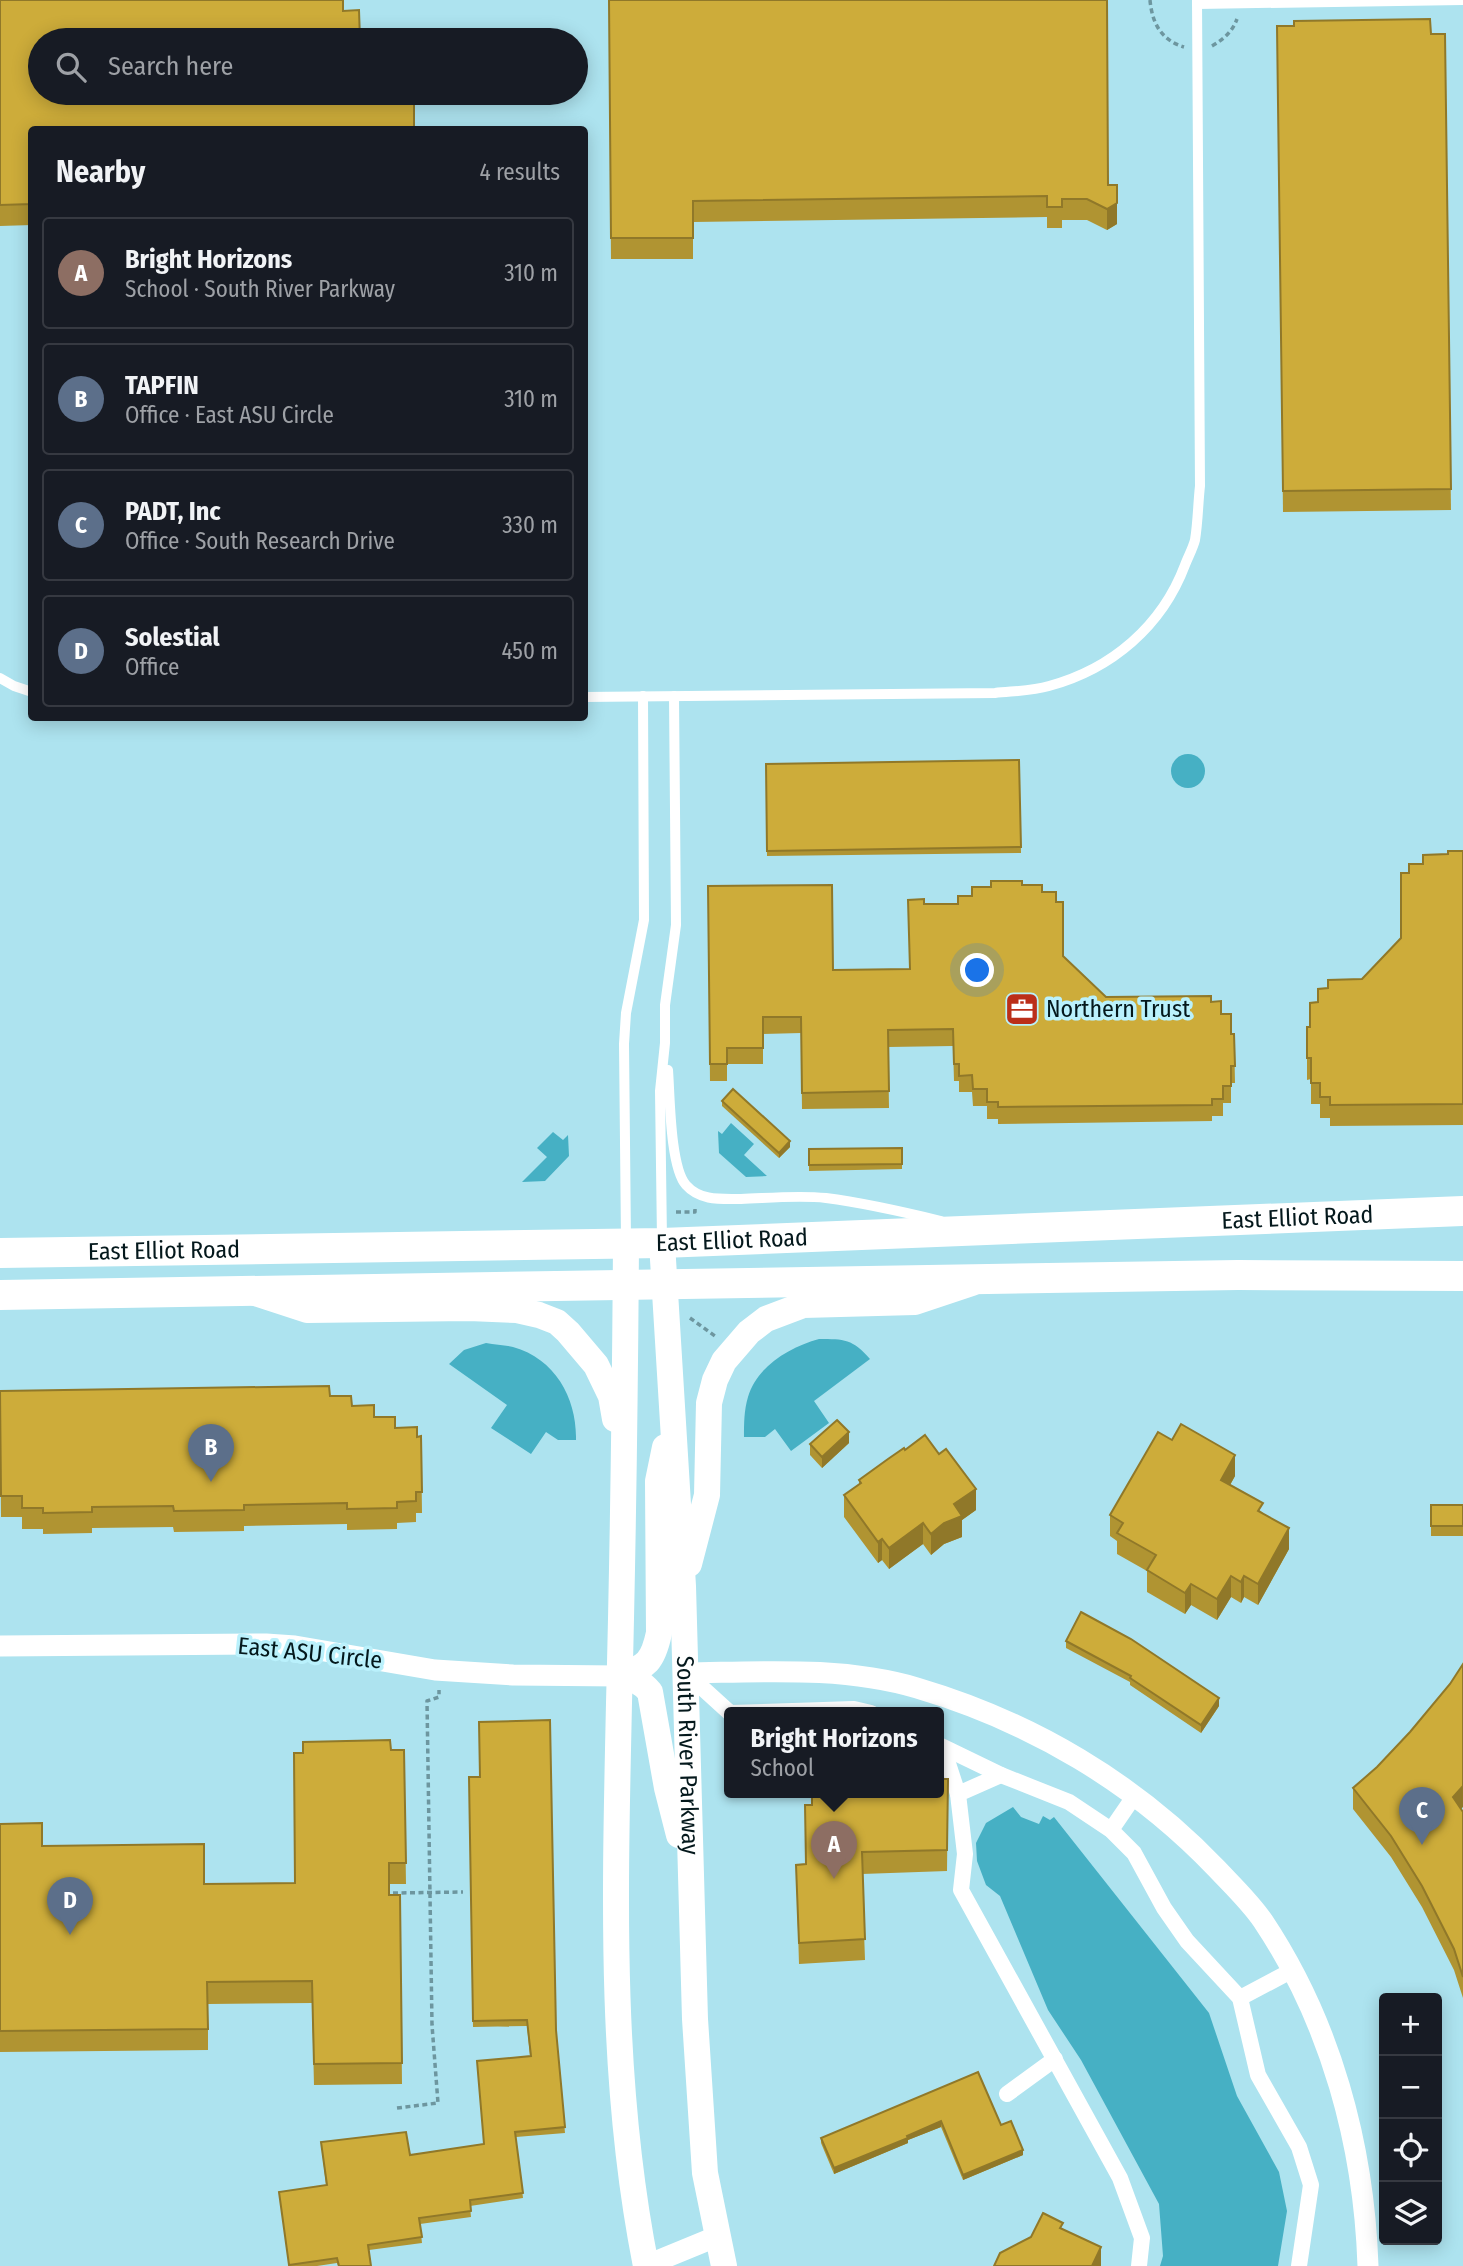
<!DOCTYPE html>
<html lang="en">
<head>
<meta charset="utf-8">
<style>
	body { margin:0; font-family:"Fira Sans Condensed",sans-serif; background:#20242c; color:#f1f3f6 }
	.controls { position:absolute; right:21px; bottom:21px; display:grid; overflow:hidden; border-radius:7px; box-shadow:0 4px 18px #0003 }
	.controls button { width:63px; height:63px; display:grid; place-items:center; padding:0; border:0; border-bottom:2px solid #363941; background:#171b24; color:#f1f3f6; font:35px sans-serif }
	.you { position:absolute; left:978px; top:971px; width:24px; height:24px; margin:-18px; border:5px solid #fff; border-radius:50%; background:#1a73e8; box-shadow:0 0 0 10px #1a73e833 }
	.badge { display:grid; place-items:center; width:46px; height:46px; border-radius:50%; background:#d99b93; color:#fff; font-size:23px; font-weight:700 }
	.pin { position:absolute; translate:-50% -58px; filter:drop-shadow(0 2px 4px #0008) }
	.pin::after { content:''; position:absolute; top:37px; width:24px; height:21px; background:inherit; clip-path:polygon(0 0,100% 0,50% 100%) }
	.popup { position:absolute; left:724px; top:1707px; width:220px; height:91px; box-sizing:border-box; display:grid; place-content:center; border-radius:7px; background:#171b24; filter:drop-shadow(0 2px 5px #0005); font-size:23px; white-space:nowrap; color:#9ea1a6 }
	.popup b { font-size:26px; color:#f1f3f6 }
	.popup::after { content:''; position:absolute; left:50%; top:100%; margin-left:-14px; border:14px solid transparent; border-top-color:#171b24 }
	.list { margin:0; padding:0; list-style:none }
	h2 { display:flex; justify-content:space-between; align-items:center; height:91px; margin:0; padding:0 28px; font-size:30px }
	h2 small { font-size:23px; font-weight:400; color:#9ea1a6 }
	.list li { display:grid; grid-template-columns:46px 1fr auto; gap:21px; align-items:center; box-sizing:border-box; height:112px; margin:0 14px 14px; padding:0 14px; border:2px solid #363941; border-radius:7px }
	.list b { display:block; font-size:26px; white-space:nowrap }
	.list p { margin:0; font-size:23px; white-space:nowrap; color:#9ea1a6 }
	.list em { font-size:23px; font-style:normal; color:#9ea1a6 }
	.icon { flex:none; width:38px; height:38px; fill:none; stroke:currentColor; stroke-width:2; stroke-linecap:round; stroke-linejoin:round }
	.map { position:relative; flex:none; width:1463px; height:2266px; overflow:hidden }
	.search { position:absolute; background:#171b24; box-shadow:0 4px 18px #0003; left:28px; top:28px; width:560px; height:77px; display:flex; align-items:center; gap:18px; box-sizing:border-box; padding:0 24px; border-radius:38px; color:#9ea1a6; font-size:26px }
	.panel { position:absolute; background:#171b24; box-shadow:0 4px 18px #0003; left:28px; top:126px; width:560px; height:595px; border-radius:7px }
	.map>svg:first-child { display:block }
</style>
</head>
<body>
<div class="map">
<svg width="1463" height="2266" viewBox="0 0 1463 2266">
	<rect width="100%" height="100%" fill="#ade3ef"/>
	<g fill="#46b0c4">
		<circle cx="1188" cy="771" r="17"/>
		<polygon points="731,1123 754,1144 744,1155 767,1176 746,1177 719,1153 718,1131 722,1134"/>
		<polygon points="553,1132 563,1140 568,1135 569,1156 545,1181 522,1182 547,1157 537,1148"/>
		<path d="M 819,1339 C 844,1339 853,1339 870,1359 L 814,1401 L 829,1423 L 791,1451 L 775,1429 L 765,1437 L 744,1437 C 744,1424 744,1410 748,1397 C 757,1366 790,1347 819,1339 Z"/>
		<path d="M 486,1343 C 495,1345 505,1345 513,1347 C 556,1359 577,1399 576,1440 L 558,1440 L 546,1432 L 531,1454 L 491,1428 L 507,1405 L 449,1364 L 464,1350 Z"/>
		<polygon points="1013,1807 1021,1817 1039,1824 1043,1816 1050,1820 1054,1817 1209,2013 1237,2096 1279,2172 1287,2211 1278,2266 1160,2266 1163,2256 1159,2204 1081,2060 1048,2010 1000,1896 986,1885 977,1861 976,1843 986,1823"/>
	</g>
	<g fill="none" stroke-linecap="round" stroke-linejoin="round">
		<g stroke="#6d969f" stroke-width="3.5" stroke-dasharray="5 3.5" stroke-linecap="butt">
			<path d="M 1150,0 C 1152,23 1161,40 1184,47"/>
			<path d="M 1212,46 C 1224,39 1232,32 1237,19"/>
			<polyline points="676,1212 695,1212 695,1208"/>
			<polyline points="690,1318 715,1336"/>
			<polyline points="393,1893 463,1892"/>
			<polyline points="397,2108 438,2103 432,2025 427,1701 439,1697 439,1690"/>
		</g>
		<g stroke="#fff" stroke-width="10">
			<polyline points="1197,4 1463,0"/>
			<polyline points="0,678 14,686 32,692"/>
			<path d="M 584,697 L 995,693 C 1013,691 1032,691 1049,686 C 1112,669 1162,626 1185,565 C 1188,557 1193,548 1195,540 C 1198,522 1198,503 1200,486 L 1197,0"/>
			<path d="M 668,1070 C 670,1096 670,1167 686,1185 C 700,1201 721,1199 741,1199 C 769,1198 798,1195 826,1198 C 865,1203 904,1212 941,1221"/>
			<polyline points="662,1240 660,1091 665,1043 665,1005 676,925 674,696"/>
			<polyline points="626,1241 624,1044 626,1013 644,920 643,696"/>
		</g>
		<g stroke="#fff" stroke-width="16">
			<polyline points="686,1673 730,1713 854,1709 871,1713"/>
			<polyline points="939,1745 1001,1775 1069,1802 1111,1830 1134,1853 1164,1908 1187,1941 1240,1998 1258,2075 1299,2147 1311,2185 1299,2266"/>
			<polyline points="943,1748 958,1794"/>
			<polyline points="1001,1775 958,1794 965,1854 961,1890 1120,2178 1142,2238 1139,2266"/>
			<polyline points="1111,1830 1135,1795"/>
			<polyline points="1240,1998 1291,1971"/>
			<polyline points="1007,2094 1055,2059"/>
		</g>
		<g stroke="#fff" stroke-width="21">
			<polyline points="0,1646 266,1644 295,1646 435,1670 513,1675 620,1676"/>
			<path d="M 686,1673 C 763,1672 842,1666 917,1688 C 1032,1722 1135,1783 1217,1869 C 1233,1886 1250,1902 1263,1921 C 1331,2023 1364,2145 1368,2266"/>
			<polyline points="645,2266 718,2236"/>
		</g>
		<g stroke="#fff" stroke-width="26">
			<path d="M 626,1243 C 625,1397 623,1550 619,1703 C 615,1891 609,2080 646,2266"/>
			<path id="s1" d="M 662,1243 L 683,1586 L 695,2019 L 705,2173 L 724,2266"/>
			<polyline points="258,1294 307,1310 469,1308 517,1310 539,1315 557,1322 568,1332 596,1365 611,1396 615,1419"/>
			<polyline points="689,1564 707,1495 709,1403 715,1380 724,1361 749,1332 766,1319 803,1305 915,1302 972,1283"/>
			<path d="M 620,1676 C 647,1667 653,1661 659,1633 L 658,1481 L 665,1447"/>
			<path d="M 620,1676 C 633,1679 641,1681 650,1692 L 667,1788 L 679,1835"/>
		</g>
		<g stroke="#fff" stroke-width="30">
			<path id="s2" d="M 0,1253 L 662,1243 L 1463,1211"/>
			<polyline points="0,1295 1238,1275 1463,1276"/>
		</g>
	</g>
	<g fill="#b09432">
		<polygon points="0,0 32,130 32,225 0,226"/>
		<polygon points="609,0 1108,185 1117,224 1107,230 1087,220 1062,220 1062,228 1047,228 1047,217 693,222 693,259 611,259"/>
		<polygon points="1277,26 1445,34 1451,510 1283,512"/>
		<polygon points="1019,760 1021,853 767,856 766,764"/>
		<polygon points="1463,851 1463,1125 1330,1126 1330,1118 1320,1118 1320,1104 1311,1104 1311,1079 1307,1080 1307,1027 1310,1027 1328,988 1362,979 1401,938 1409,873 1423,864 1448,854"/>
		<polygon points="1022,885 1042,892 1056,902 1063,956 1106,997 1211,1002 1221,1014 1231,1034 1234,1034 1235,1083 1231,1083 1231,1103 1223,1103 1223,1116 1212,1116 1212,1121 998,1124 998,1119 987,1119 987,1106 973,1106 972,1092 959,1092 959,1081 954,1081 953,1046 888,1047 889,1108 802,1109 801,1033 763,1034 763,1064 727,1064 727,1081 710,1081 708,886 833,970 910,969 924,904 958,904 972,896 991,887"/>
		<polygon points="722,1101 790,1147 779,1158 722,1106"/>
		<polygon points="902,1148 902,1169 809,1171 809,1149"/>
		<polygon points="0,1391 330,1396 395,1428 417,1437 421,1436 422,1513 416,1513 416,1522 397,1523 397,1529 347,1530 347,1524 244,1526 244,1531 174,1532 173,1527 92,1528 92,1533 43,1534 43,1529 22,1529 22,1517 1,1517"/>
		<polygon points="1172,1440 1235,1476 1230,1485 1263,1513 1289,1549 1258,1605 1244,1597 1241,1603 1231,1597 1217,1620 1191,1605 1185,1614 1147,1592 1147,1571 1117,1554 1117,1541 1110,1536 1110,1515"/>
		<polygon points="849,1443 822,1468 810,1455 810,1444"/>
		<polygon points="859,1480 976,1510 962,1520 962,1537 944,1544 931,1555 923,1544 889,1569 882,1560 878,1563 844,1517 844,1495 859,1485"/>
		<rect x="1431" y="1505" width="32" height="31"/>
		<polygon points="1066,1641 1219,1706 1201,1733 1130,1685 1130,1682 1066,1648"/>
		<polygon points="391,1750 404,1750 406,1884 389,1884 389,1895 400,1895 402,2084 314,2085 312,2003 208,2004 208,2050 0,2052 0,1824 42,1846 204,1884 295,1883"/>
		<polygon points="469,1777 556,2030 565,2133 516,2137 523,2198 470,2206 471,2217 420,2224 422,2243 369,2250 371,2266 338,2266 337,2263 317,2266 289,2266 279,2192 326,2185 321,2142 410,2155 484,2144 530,2056 527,2026 473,2027"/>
		<polygon points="948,1779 947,1871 862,1874 865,1960 799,1964 796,1865 806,1864 805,1805 939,1793"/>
		<polygon points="1353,1788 1461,1809 1463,1812 1463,1998 1454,1970 1422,1907 1391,1857 1353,1809"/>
		<polygon points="978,2072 1001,2125 1023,2155 963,2180 941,2127 908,2140 908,2143 834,2174 821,2143 821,2138"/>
	</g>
	<g fill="#907829">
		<polygon points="1117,203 1117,224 1107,230 1107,209"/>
		<polygon points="790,1141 790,1147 779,1158 779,1153"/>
		<polygon points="849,1432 849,1443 822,1468 822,1457"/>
		<polygon points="1235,1455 1235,1476 1221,1501 1221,1480"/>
		<polygon points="976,1489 976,1510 962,1520 962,1537 944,1544 931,1555 931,1534 954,1504"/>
		<polygon points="923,1523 923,1544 889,1569 889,1548"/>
		<polygon points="1289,1528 1289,1549 1258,1605 1258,1584"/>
		<polygon points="882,1539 882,1560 878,1563 878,1542"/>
		<polygon points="1231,1576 1231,1597 1217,1620 1217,1599"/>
		<polygon points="1244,1576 1244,1597 1241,1603 1241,1582"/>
		<polygon points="1191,1584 1191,1605 1185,1614 1185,1593"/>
		<polygon points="1219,1698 1219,1706 1201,1733 1201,1725"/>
		<polygon points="1463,1786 1463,1807 1453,1818 1453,1797"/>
		<polygon points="941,2121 941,2127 908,2140 908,2143 834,2174 834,2168"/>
		<polygon points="1023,2150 1023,2155 963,2180 963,2175"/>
		<polygon points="1101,2247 1101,2266 1092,2266"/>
	</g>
	<g fill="#cdac3a" stroke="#907829" stroke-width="2">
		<polygon points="0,0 343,0 343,11 359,10 360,40 40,40 40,93 414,93 414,130 32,130 32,204 0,205"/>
		<polygon points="609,0 1107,0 1108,185 1117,185 1117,203 1107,209 1087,199 1062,199 1062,207 1047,207 1047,196 693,201 693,238 611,238"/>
		<polygon points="1430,19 1431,34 1445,34 1451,489 1283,491 1277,26 1294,26 1294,21"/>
		<polygon points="1019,760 1021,847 767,851 766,764"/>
		<polygon points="1448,851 1463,851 1463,1104 1330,1105 1330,1097 1320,1097 1320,1083 1311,1083 1311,1058 1307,1058 1307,1027 1310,1027 1310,1003 1318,1002 1318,989 1328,988 1328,980 1362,979 1401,938 1401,873 1409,873 1409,864 1423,864 1423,855 1448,854"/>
		<polygon points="991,881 1022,881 1022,885 1042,885 1042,892 1056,892 1056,902 1063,902 1063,956 1106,997 1211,996 1211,1002 1221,1001 1221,1014 1231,1014 1231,1034 1234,1034 1235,1066 1231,1066 1231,1086 1223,1086 1223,1099 1212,1099 1212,1105 998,1107 998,1102 987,1102 987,1089 973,1089 972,1075 959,1076 959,1064 954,1064 953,1029 888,1030 889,1091 802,1093 801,1017 763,1017 763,1048 727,1048 727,1064 710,1064 708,886 832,885 833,970 910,969 908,900 924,899 924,904 958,904 958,896 972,896 972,887 991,887"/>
		<polygon points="733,1089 790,1141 779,1153 722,1101"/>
		<polygon points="902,1148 902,1164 809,1165 809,1149"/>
		<polygon points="329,1386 330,1396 351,1396 352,1406 374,1405 374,1417 395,1417 395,1428 417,1427 417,1437 421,1436 422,1492 416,1492 416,1501 397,1502 397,1508 347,1509 347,1503 244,1505 244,1510 174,1511 173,1506 92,1507 92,1512 43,1513 43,1508 22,1508 22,1496 1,1496 0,1391"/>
		<polygon points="837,1420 849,1432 822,1457 810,1444"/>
		<polygon points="1181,1424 1235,1455 1221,1480 1263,1503 1258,1511 1289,1528 1258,1584 1244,1576 1241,1582 1231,1576 1217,1599 1191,1584 1185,1593 1147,1570 1156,1555 1117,1533 1123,1523 1110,1515 1158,1432 1172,1440"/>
		<polygon points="925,1435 939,1454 946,1449 976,1489 954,1504 962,1516 944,1523 931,1534 923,1523 889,1548 882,1539 878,1542 844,1495 861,1483 859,1480 888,1459 904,1448 905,1450"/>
		<rect x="1431" y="1505" width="32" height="21"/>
		<polygon points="1081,1612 1131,1639 1219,1698 1201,1725 1130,1678 1131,1676 1066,1641"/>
		<polygon points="1463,1664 1463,1786 1453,1797 1463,1812 1463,1977 1454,1949 1422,1886 1391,1836 1353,1788 1377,1767 1410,1732 1450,1684"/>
		<polygon points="550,1720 556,2030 565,2127 515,2132 523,2193 470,2200 471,2211 419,2218 422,2237 368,2245 371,2266 339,2266 337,2258 289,2265 279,2192 327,2185 321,2142 406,2132 410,2155 484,2144 477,2061 531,2056 527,2020 473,2021 469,1777 480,1777 479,1722"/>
		<polygon points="390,1740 391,1750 404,1750 406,1863 389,1863 389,1895 400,1895 402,2063 314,2064 312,1981 207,1982 208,2029 0,2031 0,1824 42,1823 42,1846 204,1844 204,1884 295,1883 294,1753 303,1753 303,1742"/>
		<polygon points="939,1779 948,1779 947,1850 862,1852 865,1939 799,1943 796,1865 806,1864 805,1805 812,1805 812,1793 939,1793"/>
		<polygon points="978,2072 1001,2125 1011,2121 1023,2150 963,2175 941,2121 907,2136 908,2138 834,2168 821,2138"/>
		<polygon points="1043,2213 1063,2223 1060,2228 1101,2247 1092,2266 994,2266 1000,2253 1031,2237"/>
	</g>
	<defs>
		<g id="office-square" transform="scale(1.75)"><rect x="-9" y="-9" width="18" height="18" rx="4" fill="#bb2f19" stroke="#baf1fc"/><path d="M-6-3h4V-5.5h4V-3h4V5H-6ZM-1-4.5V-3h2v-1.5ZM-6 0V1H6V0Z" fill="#fff"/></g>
	</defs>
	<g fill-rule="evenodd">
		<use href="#office-square" x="1022" y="1009"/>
	</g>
	<g text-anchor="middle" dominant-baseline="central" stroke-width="7" stroke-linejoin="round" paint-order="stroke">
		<g font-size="24" fill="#04181c" stroke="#baf1fc" text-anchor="start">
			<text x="1046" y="1009">Northern Trust</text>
		</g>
		<g font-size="24" fill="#04181c" stroke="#baf1fc">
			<text stroke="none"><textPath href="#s2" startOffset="1298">East Elliot Road</textPath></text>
			<text stroke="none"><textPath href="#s2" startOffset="732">East Elliot Road</textPath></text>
			<text stroke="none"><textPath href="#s2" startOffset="164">East Elliot Road</textPath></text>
			<text transform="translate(310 1653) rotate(6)">East ASU Circle</text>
			<text stroke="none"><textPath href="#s1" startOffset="513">South River Parkway</textPath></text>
		</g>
	</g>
</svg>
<div class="controls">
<button>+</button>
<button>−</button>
<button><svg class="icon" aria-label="locate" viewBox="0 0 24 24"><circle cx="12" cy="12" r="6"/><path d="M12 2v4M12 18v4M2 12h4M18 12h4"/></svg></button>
<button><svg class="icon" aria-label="layers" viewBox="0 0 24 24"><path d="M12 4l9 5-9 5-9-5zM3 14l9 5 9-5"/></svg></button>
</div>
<div class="you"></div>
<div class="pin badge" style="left:834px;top:1879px;background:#8d6e63">A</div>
<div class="popup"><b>Bright Horizons</b>School</div>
<div class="pin badge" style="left:211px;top:1482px;background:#5c6f8a">B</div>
<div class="pin badge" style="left:1422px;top:1845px;background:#5c6f8a">C</div>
<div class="pin badge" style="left:70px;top:1935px;background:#5c6f8a">D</div>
<div class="search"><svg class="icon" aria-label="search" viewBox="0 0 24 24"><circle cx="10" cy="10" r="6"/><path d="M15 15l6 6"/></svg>Search here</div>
<section class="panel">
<h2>Nearby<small>4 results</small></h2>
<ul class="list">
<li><span class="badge" style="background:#8d6e63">A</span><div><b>Bright Horizons</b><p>School · South River Parkway</p></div><em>310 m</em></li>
<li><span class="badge" style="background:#5c6f8a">B</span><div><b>TAPFIN</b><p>Office · East ASU Circle</p></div><em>310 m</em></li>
<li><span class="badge" style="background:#5c6f8a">C</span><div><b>PADT, Inc</b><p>Office · South Research Drive</p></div><em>330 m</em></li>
<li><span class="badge" style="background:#5c6f8a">D</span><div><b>Solestial</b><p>Office</p></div><em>450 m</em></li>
</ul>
</section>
</div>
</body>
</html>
